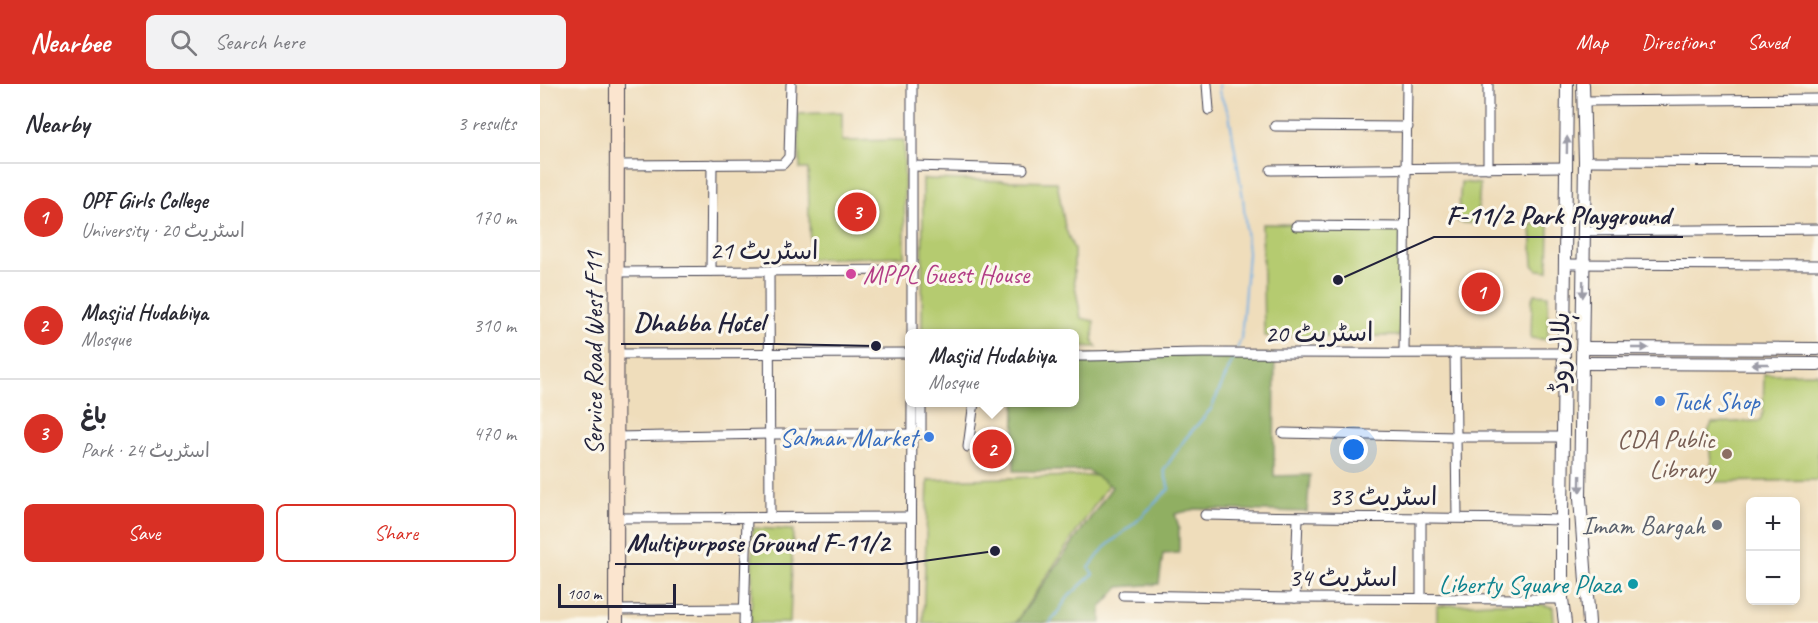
<!DOCTYPE html>
<html lang="en">
<head>
<meta charset="utf-8">
<style>
	body { margin:0; font-family:Caveat,"Playpen Sans Arabic",sans-serif; background:#f2f2f3; color:#2b2b33 }
	.controls { position:absolute; right:18px; bottom:18px; display:grid; overflow:hidden; border-radius:9px; box-shadow:0 3px 9px #0003 }
	.controls button { width:54px; height:54px; display:grid; place-items:center; padding:0; border:0; border-bottom:2px solid #e1e1e2; background:#fff; color:#2b2b33; font:30px sans-serif }
	.scale { position:absolute; left:18px; bottom:15px; width:118px; box-sizing:border-box; padding-left:6px; border:3px solid #22223b; border-top:0; font-size:16px; line-height:21px; white-space:nowrap; color:#22223b; -webkit-text-stroke:4px #fbf7ec; paint-order:stroke }
	.you { position:absolute; left:814px; top:366px; width:21px; height:21px; margin:-15px; border:4px solid #fff; border-radius:50%; background:#1a73e8; box-shadow:0 0 0 9px #1a73e833 }
	.badge { display:grid; place-items:center; width:39px; height:39px; border-radius:50%; background:#d93025; color:#fff; font-size:20px; font-weight:700 }
	.pin { position:absolute; translate:-50% -50%; border:3px solid #fff; box-shadow:0 2px 6px #0006 }
	.popup { position:absolute; left:365px; top:245px; width:174px; height:78px; box-sizing:border-box; display:grid; place-content:center; border-radius:9px; background:#fff; filter:drop-shadow(0 2px 4px #0005); font-size:20px; white-space:nowrap; color:#7c7c81 }
	.popup b { font-size:22px; color:#2b2b33 }
	.popup::after { content:''; position:absolute; left:50%; top:100%; margin-left:-12px; border:12px solid transparent; border-top-color:#fff }
	.list { margin:0; padding:0; list-style:none }
	h2 { display:flex; justify-content:space-between; align-items:center; height:78px; margin:0; padding:0 24px; font-size:26px }
	h2 small { font-size:20px; font-weight:400; color:#7c7c81 }
	.list li { display:grid; grid-template-columns:39px 1fr auto; gap:18px; align-items:center; box-sizing:border-box; height:108px; padding:0 24px; border-top:2px solid #e1e1e2 }
	.list b { display:block; font-size:22px; white-space:nowrap }
	.list p { margin:0; font-size:20px; white-space:nowrap; color:#7c7c81 }
	.list em { font-size:20px; font-style:normal; color:#7c7c81 }
	.actions { display:flex; gap:12px; padding:18px 24px }
	.actions a { flex:1; padding:14px 0; border:2px solid #d93025; border-radius:9px; text-align:center; font-size:21px; color:#d93025 }
	.actions .main { background:#d93025; color:#fff }
	.icon { flex:none; width:33px; height:33px; fill:none; stroke:currentColor; stroke-width:2; stroke-linecap:round; stroke-linejoin:round }
	.map { position:relative; flex:none; width:1278px; height:539px; overflow:hidden }
	header { display:flex; align-items:center; gap:36px; box-sizing:border-box; height:84px; padding:0 30px; background:#d93025; color:#fff }
	header strong { font-size:28px }
	nav { display:flex; gap:33px; margin-inline-start:auto; font-size:21px }
	.search { width:420px; height:54px; background:#f2f2f3; display:flex; align-items:center; gap:15px; box-sizing:border-box; padding:0 21px; border-radius:9px; color:#7c7c81; font-size:22px }
	main { display:flex }
	aside { flex:1; background:#fff }
	.map>svg:first-child { display:block }
</style>
</head>
<body>
<header>
<strong>Nearbee</strong>
<div class="search"><svg class="icon" aria-label="search" viewBox="0 0 24 24"><circle cx="10" cy="10" r="6"/><path d="M15 15l6 6"/></svg>Search here</div>
<nav><a>Map</a><a>Directions</a><a>Saved</a></nav>
</header>
<main>
<aside>
<h2>Nearby<small>3 results</small></h2>
<ul class="list">
<li><span class="badge">1</span><div><b>OPF Girls College</b><p>University · اسٹریٹ 20</p></div><em>170 m</em></li>
<li><span class="badge">2</span><div><b>Masjid Hudabiya</b><p>Mosque</p></div><em>310 m</em></li>
<li><span class="badge">3</span><div><b>باغ</b><p>Park · اسٹریٹ 24</p></div><em>470 m</em></li>
</ul>
<div class="actions"><a class="main">Save</a><a>Share</a></div>
</aside>
<div class="map">
<svg width="1278" height="539" viewBox="0 0 1278 539">
	<rect width="100%" height="100%" fill="#fbf7ec"/>
	<filter id="ink" filterUnits="userSpaceOnUse"><feTurbulence type="fractalNoise" baseFrequency=".0167" numOctaves="2"/><feDisplacementMap in="SourceGraphic" scale="12" xChannelSelector="R" yChannelSelector="G"/><feConvolveMatrix kernelMatrix="1 2 1 2 8 2 1 2 1" color-interpolation-filters="sRGB"/></filter>
	<filter id="wash" filterUnits="userSpaceOnUse"><feTurbulence type="fractalNoise" baseFrequency=".008" numOctaves="4" result="noise"/><feDisplacementMap in="SourceGraphic" scale="24" xChannelSelector="R" yChannelSelector="G"/><feGaussianBlur stdDeviation="1.35" result="paint"/><feColorMatrix in="noise" values="0 0 0 0 0 0 0 0 0 0 0 0 0 0 0 0 0 1.4 0 .05"/><feComposite in="paint" operator="in"/></filter>
	<g filter="url(#wash)">
		<rect width="100%" height="100%" fill="#efddbb"/>
		<g fill="#b5cb6f" stroke="#6c7655" stroke-width="1.5">
			<polygon points="302,28 302,57 364,56 365,172 270,175 268,85 260,85 258,30"/>
			<polygon points="383,95 517,98 525,143 534,166 534,196 541,234 554,237 553,258 557,263 535,262 534,250 382,249"/>
			<polygon points="921,98 940,100 937,140 918,138"/>
			<polygon points="722,140 861,141 860,252 724,252"/>
			<polygon points="991,140 1009,141 1008,187 998,186 993,181"/>
			<polygon points="995,210 1008,211 1008,256 991,254 992,217"/>
			<polygon points="1278,289 1278,396 1173,398 1168,348 1172,339 1220,337 1223,328 1224,290"/>
			<polygon points="575,391 475,539 383,539 388,396"/>
			<polygon points="213,444 253,446 250,539 211,539"/>
			<polygon points="949,519 993,519 1013,523 1014,539 897,539 897,522"/>
		</g>
		<polygon fill="#90af62" stroke="#59684e" stroke-width="1.5" points="535,271 735,271 734,392 770,391 767,428 656,425 635,430 639,443 639,469 623,470 619,500 579,503 561,523 561,539 476,539 572,403 548,387 474,387 475,319 534,318"/>
		<g fill="none" stroke-linecap="round" stroke-linejoin="round">
			<g stroke="#72b0e5" stroke-width="2">
				<polyline points="679,0 679,8 689,30 703,114 708,169 701,255 697,265"/>
				<polyline points="510,539 529,512 553,490 549,484 564,464 597,437 629,405 624,386 645,355 671,325 694,273"/>
			</g>
		</g>
	</g>
	<g filter="url(#ink)">
		<g fill="none" stroke-linecap="round" stroke-linejoin="round">
			<g stroke="#413e4e" stroke-width="11">
				<g id="minor">
					<polyline points="667,0 669,26"/>
					<polyline points="1044,17 1278,15"/>
					<polyline points="735,42 868,43"/>
					<polyline points="1045,77 1278,78"/>
					<polyline points="77,81 243,80 249,73 251,0"/>
					<polyline points="373,82 483,85"/>
					<polyline points="948,84 948,0"/>
					<polyline points="731,86 1026,83"/>
					<polyline points="756,142 865,143"/>
					<polyline points="1043,147 1278,145"/>
					<polyline points="1025,180 1278,181"/>
					<polyline points="171,187 172,80"/>
					<polyline points="229,187 230,434"/>
					<polyline points="76,188 372,186"/>
					<polyline points="372,250 372,0"/>
					<polyline points="864,268 867,0"/>
					<polyline points="915,269 917,433"/>
					<polyline points="76,270 370,269"/>
					<path d="M 534,272 C 577,272 620,269 663,269 C 783,270 904,269 1024,269"/>
					<polyline points="743,349 916,353 1022,353"/>
					<polyline points="76,353 230,350 381,350 381,318"/>
					<polyline points="428,363 434,318"/>
					<path d="M 665,431 C 784,434 903,433 1022,436"/>
					<polyline points="77,434 371,433"/>
					<polyline points="583,511 755,514 1022,515"/>
					<polyline points="755,514 758,434"/>
					<polyline points="881,514 881,433"/>
					<polyline points="76,526 204,525"/>
					<polyline points="204,539 207,434"/>
					<polyline points="371,539 372,318"/>
				</g>
			</g>
			<g stroke="#413e4e" stroke-width="14">
				<g id="tertiary">
					<polyline points="1043,0 1045,77 1040,414 1049,539"/>
					<polyline points="1042,264 1278,265"/>
					<polyline points="1042,279 1278,280"/>
					<polyline points="1025,539 1022,515 1022,436 1027,0"/>
				</g>
			</g>
			<g stroke="#413e4e" stroke-width="16">
				<polyline id="secondary" points="76,539 77,0"/>
			</g>
			<use href="#minor" stroke="#fff" stroke-width="9"/>
			<use href="#tertiary" stroke="#fff" stroke-width="12"/>
			<use href="#secondary" stroke="#fbe5cf" stroke-width="14"/>
		</g>
		<defs><path id="oneway-solid" d="M-6-.8H1V-3.2L6.5 0L1 3.2V.8H-6Z" transform="scale(1.5)"/></defs>
		<g fill="#9c9ca7">
			<use href="#oneway-solid" transform="translate(1027 61) rotate(-89)"/>
			<use href="#oneway-solid" transform="translate(1043 205) rotate(91)"/>
			<use href="#oneway-solid" transform="translate(1100 264)"/>
			<use href="#oneway-solid" transform="translate(1220 280) rotate(-180)"/>
			<use href="#oneway-solid" transform="translate(1040 400) rotate(91)"/>
		</g>
	</g>
	<circle fill="#d1479c" stroke="#fbf7ec" stroke-width="2" cx="311" cy="190" r="6"/>
	<g fill="#3f7fe0" stroke="#fbf7ec" stroke-width="2">
		<circle cx="1120" cy="317" r="6"/>
		<circle cx="389" cy="353" r="6"/>
	</g>
	<circle fill="#8d6e63" stroke="#fbf7ec" stroke-width="2" cx="1187" cy="370" r="6"/>
	<circle fill="#6b7280" stroke="#fbf7ec" stroke-width="2" cx="1177" cy="441" r="6"/>
	<circle fill="#0f9aa8" stroke="#fbf7ec" stroke-width="2" cx="1093" cy="500" r="6"/>
	<g text-anchor="middle" dominant-baseline="central" stroke-width="6" stroke-linejoin="round" paint-order="stroke">
		<g font-size="26" fill="#22223b" stroke="#fbf7ec">
			<text x="224" y="166">اسٹریٹ 21</text>
			<text transform="translate(779 249) rotate(-1)">اسٹریٹ 20</text>
			<text transform="translate(53 269) rotate(-90)">Service Road West F11</text>
			<text transform="translate(1020 269) rotate(-89)">ہلال روڈ</text>
			<text x="843" y="412">اسٹریٹ 33</text>
			<text x="803" y="493">اسٹریٹ 34</text>
		</g>
		<g font-size="26" fill="#b23c85" stroke="#fbf7ec" text-anchor="start">
			<text x="323" y="190">MPPL Guest House</text>
		</g>
		<g font-size="26" fill="#366cbe" stroke="#fbf7ec" text-anchor="start">
			<text x="1132" y="317">Tuck Shop</text>
			<text x="377" y="353" text-anchor="end">Salman Market</text>
		</g>
		<g font-size="26" fill="#785e54" stroke="#fbf7ec" text-anchor="end">
			<text x="1175" y="355">CDA Public<tspan x="1175" dy="30">Library</tspan></text>
		</g>
		<g font-size="26" fill="#5b616d" stroke="#fbf7ec" text-anchor="end">
			<text x="1165" y="441">Imam Bargah</text>
		</g>
		<g font-size="26" fill="#0d838f" stroke="#fbf7ec" text-anchor="end">
			<text x="1081" y="500">Liberty Square Plaza</text>
		</g>
	</g>
	<path fill="none" stroke="#22223b" stroke-width="2" d="M798 196L894 153H1143M336 262L236 260H81M455 467L362 480H75"/>
	<g fill="#22223b" stroke="#fbf7ec" stroke-width="2">
		<circle cx="798" cy="196" r="6"/>
		<circle cx="336" cy="262" r="6"/>
		<circle cx="455" cy="467" r="6"/>
	</g>
	<g font-size="27" text-anchor="middle" font-weight="bold" fill="#22223b" stroke="#fbf7ec" stroke-width="6" stroke-linejoin="round" paint-order="stroke">
		<text x="1018" y="140">F-11/2 Park Playground</text>
		<text x="159" y="247">Dhabba Hotel</text>
		<text x="218" y="467">Multipurpose Ground F-11/2</text>
	</g>
</svg>
<div class="controls">
<button>+</button>
<button>−</button>
</div>
<div class="scale">100 m</div>
<div class="you"></div>
<div class="pin badge" style="left:941px;top:208px">1</div>
<div class="pin badge" style="left:452px;top:365px">2</div>
<div class="popup"><b>Masjid Hudabiya</b>Mosque</div>
<div class="pin badge" style="left:317px;top:128px">3</div>
</div>
</main>
</body>
</html>
